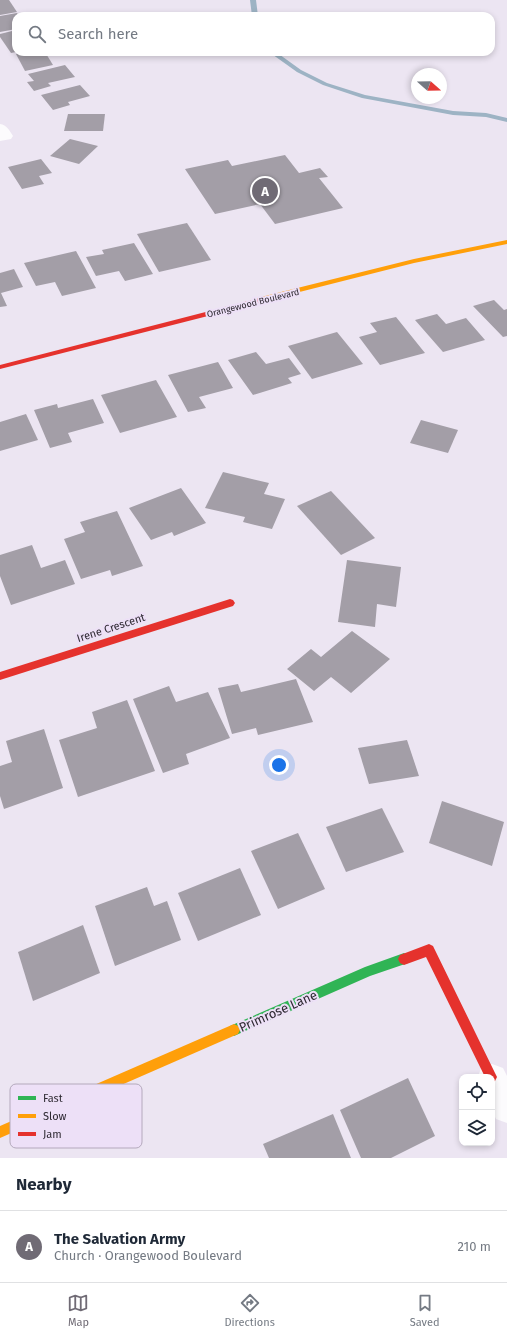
<!DOCTYPE html>
<html lang="en">
<head>
<meta charset="utf-8">
<style>
	body { margin:0; font-family:"Fira Sans",sans-serif; background:#f6f6f7; color:#1f2937 }
	.controls { position:absolute; right:12px; bottom:12px; display:grid; overflow:hidden; border-radius:8px; box-shadow:0 2px 6px #0003 }
	.controls button { width:36px; height:36px; display:grid; place-items:center; padding:0; border:0; border-bottom:1px solid #e0e1e3; background:#fff; color:#1f2937; font:20px sans-serif }
	.compass { position:absolute; left:411px; top:68px; width:36px; height:36px; border-radius:50%; background:#fff; box-shadow:0 2px 6px #0003; rotate:110deg }
	.you { position:absolute; left:279px; top:765px; width:14px; height:14px; margin:-10px; border:3px solid #fff; border-radius:50%; background:#1a73e8; box-shadow:0 0 0 6px #1a73e833 }
	.badge { display:grid; place-items:center; width:26px; height:26px; border-radius:50%; background:#706b75; color:#fff; font-size:13px; font-weight:700 }
	.pin { position:absolute; translate:-50% -50%; border:2px solid #fff; box-shadow:0 1px 4px #0006 }
	.list { margin:0; padding:0; list-style:none }
	h2 { display:flex; justify-content:space-between; align-items:center; height:52px; margin:0; padding:0 16px; font-size:17px }
	h2 small { font-size:13px; font-weight:400; color:#747a83 }
	.list li { display:grid; grid-template-columns:26px 1fr auto; gap:12px; align-items:center; box-sizing:border-box; height:72px; padding:0 16px; border-top:1px solid #e0e1e3 }
	.list b { display:block; font-size:15px; white-space:nowrap }
	.list p { margin:0; font-size:13px; white-space:nowrap; color:#747a83 }
	.list em { font-size:13px; font-style:normal; color:#747a83 }
	.icon { flex:none; width:22px; height:22px; fill:none; stroke:currentColor; stroke-width:2; stroke-linecap:round; stroke-linejoin:round }
	.map { position:relative; flex:none; width:507px; height:1158px; overflow:hidden }
	.search { position:absolute; background:#fff; box-shadow:0 2px 6px #0003; left:12px; right:12px; top:12px; height:44px; display:flex; align-items:center; gap:10px; box-sizing:border-box; padding:0 14px; border-radius:12px; color:#747a83; font-size:15px }
	.sheet { height:124px; background:#fff }
	nav { display:flex; justify-content:space-around; align-items:center; box-sizing:border-box; height:56px; border-top:1px solid #e0e1e3; background:#fff; font-size:11px; color:#747a83 }
	nav a { display:grid; justify-items:center; gap:2px }
	nav .on { color:#706b75 }
	.map>svg:first-child { display:block }
</style>
</head>
<body>
<div class="map">
<svg width="507" height="1158" viewBox="0 0 507 1158">
	<rect width="100%" height="100%" fill="#ece5f2"/>
	<g fill="none" stroke-linecap="round" stroke-linejoin="round">
		<g fill="#9db3c4" fill-rule="evenodd">
			<polygon points="250,0 256,0 258,16 252,16"/>
			<polygon points="269,52 276,52 301,70 327,83 365,95 453,111 486,113 507,118 507,122 486,117 453,115 362,98 323,85 297,72"/>
		</g>
	</g>
	<g fill="#a39ea7">
		<polygon points="0,0 9,0 17,12 0,15"/>
		<polygon points="17,13 19,16 16,16 16,29 0,32 0,16"/>
		<polygon points="16,30 16,52 11,53 0,37 0,34"/>
		<polygon points="28,52 45,52 53,65 25,71 16,54"/>
		<polygon points="65,65 75,77 48,83 51,86 34,91 27,82 34,81 28,74"/>
		<polygon points="80,85 90,96 68,102 70,105 53,110 41,95"/>
		<polygon points="68,114 105,114 103,131 64,131"/>
		<polygon points="70,139 98,146 79,164 50,156"/>
		<polygon points="285,155 299,173 320,168 328,177 319,178 343,208 275,224 260,204 215,214 185,169 228,160 232,166"/>
		<polygon points="41,159 52,173 39,176 44,184 22,189 8,167"/>
		<polygon points="187,223 211,260 159,272 137,234"/>
		<polygon points="134,243 153,274 125,281 119,271 96,276 86,257 104,254 102,250"/>
		<polygon points="76,251 96,288 62,296 55,282 36,286 24,263"/>
		<polygon points="14,269 23,287 1,293 7,306 0,307 0,273"/>
		<polygon points="494,300 504,310 507,309 507,336 503,337 473,306"/>
		<polygon points="437,314 446,324 466,318 485,340 443,352 415,320"/>
		<polygon points="396,317 425,353 380,365 359,337 377,332 370,323"/>
		<polygon points="337,332 363,364 312,379 288,346"/>
		<polygon points="256,352 266,364 289,358 301,374 288,378 292,383 253,395 228,360"/>
		<polygon points="218,362 233,388 199,397 206,408 188,412 168,375"/>
		<polygon points="156,380 177,417 120,433 101,395"/>
		<polygon points="93,399 104,423 68,433 72,442 50,448 34,410 57,404 58,408"/>
		<polygon points="26,414 38,440 0,451 0,422"/>
		<polygon points="421,420 458,430 448,453 410,443"/>
		<polygon points="223,472 269,483 264,494 285,499 272,529 243,522 245,517 205,508"/>
		<polygon points="181,488 206,523 174,536 172,532 151,540 129,508"/>
		<polygon points="331,491 375,538 341,555 297,506"/>
		<polygon points="117,511 143,566 112,576 110,570 81,579 64,539 85,532 80,522"/>
		<polygon points="32,545 41,568 65,560 75,584 11,605 0,576 0,555"/>
		<polygon points="347,560 401,567 396,607 377,604 375,627 338,622"/>
		<polygon points="352,631 390,659 351,693 331,677 314,691 287,669 311,649 321,657"/>
		<polygon points="296,679 313,722 258,735 256,728 232,734 218,688 238,684 241,692"/>
		<polygon points="169,686 176,702 208,692 230,738 186,754 189,764 163,773 133,699"/>
		<polygon points="127,700 155,771 78,797 59,740 97,728 92,712"/>
		<polygon points="44,729 63,788 4,809 0,796 0,766 12,762 6,741"/>
		<polygon points="407,740 419,776 369,784 358,748"/>
		<polygon points="442,801 504,822 492,866 429,843"/>
		<polygon points="382,808 404,852 346,872 326,827"/>
		<polygon points="298,833 325,889 278,909 251,851"/>
		<polygon points="240,868 261,915 198,941 178,893"/>
		<polygon points="147,887 154,906 167,901 181,940 115,966 95,906"/>
		<polygon points="83,925 100,973 33,1001 18,952"/>
		<polygon points="408,1078 435,1136 391,1158 361,1158 340,1110"/>
		<polygon points="333,1114 351,1158 269,1158 263,1144"/>
	</g>
	<g fill="none" stroke-linecap="round" stroke-linejoin="round">
		<g fill="#fcfbfd" fill-rule="evenodd">
			<path d="M 0,124 C 7,125 9,130 13,136 L 11,139 L 0,141 Z"/>
			<polygon points="492,1064 503,1068 507,1076 507,1123 496,1119 492,1111 492,1077 478,1077 481,1068"/>
		</g>
		<polygon fill="#30b455" fill-rule="evenodd" points="404,953 408,955 410,959 408,963 370,976 234,1036 230,1034 228,1030 230,1026 365,967"/>
		<g fill="#ff9f0a" fill-rule="evenodd">
			<polygon points="507,240 507,244 414,263 260,302 256,300 257,298 414,259"/>
			<polygon points="234,1024 238,1026 240,1030 238,1034 0,1138 0,1126"/>
		</g>
		<g fill="#e5322d" fill-rule="evenodd">
			<polygon points="260,298 264,300 263,302 0,369 0,365"/>
			<polygon points="230,599 233,600 235,603 233,606 0,680 0,672"/>
			<polygon points="429,944 433,946 495,1073 497,1077 495,1081 492,1083 492,1077 485,1077 426,957 404,965 400,963 398,959 400,955"/>
		</g>
	</g>
	<g text-anchor="middle" dominant-baseline="central" stroke-width="4" stroke-linejoin="round" paint-order="stroke">
		<g font-size="9" fill="#2e2932" stroke="#ede0f7">
			<text transform="translate(253 303) rotate(-14)">Orangewood Boulevard</text>
		</g>
		<g font-size="11" fill="#2e2932" stroke="#ede0f7">
			<text transform="translate(111 628) rotate(-18)">Irene Crescent</text>
		</g>
		<g font-size="13" fill="#2e2932" stroke="#ede0f7">
			<text transform="translate(278 1011) rotate(-24)">Primrose Lane</text>
		</g>
	</g>
	<rect x="10" y="1084" width="132" height="64" rx="6" fill="#ede0f7" stroke="#b4a9bc" stroke-width="1"/>
	<rect x="18" y="1096" width="18" height="4" fill="#30b455"/>
	<rect x="18" y="1114" width="18" height="4" fill="#ff9f0a"/>
	<rect x="18" y="1132" width="18" height="4" fill="#e5322d"/>
	<g font-size="11" fill="#2e2932">
		<text x="43" y="1102">Fast</text>
		<text x="43" y="1120">Slow</text>
		<text x="43" y="1138">Jam</text>
	</g>
</svg>
<div class="controls">
<button><svg class="icon" aria-label="locate" viewBox="0 0 24 24"><circle cx="12" cy="12" r="6"/><path d="M12 2v4M12 18v4M2 12h4M18 12h4"/></svg></button>
<button><svg class="icon" aria-label="layers" viewBox="0 0 24 24"><path d="M12 4l9 5-9 5-9-5zM3 14l9 5 9-5"/></svg></button>
</div>
<svg class="compass" viewBox="-18 -18 36 36"><path d="M0-13l5 13h-10z" fill="#e53935"/><path d="M0 13l5-13h-10z" fill="#747a83"/></svg>
<div class="you"></div>
<div class="pin badge" style="left:265px;top:191px">A</div>
<div class="search"><svg class="icon" aria-label="search" viewBox="0 0 24 24"><circle cx="10" cy="10" r="6"/><path d="M15 15l6 6"/></svg>Search here</div>
</div>
<section class="sheet">
<h2>Nearby<small></small></h2>
<ul class="list">
<li><span class="badge">A</span><div><b>The Salvation Army</b><p>Church · Orangewood Boulevard</p></div><em>210 m</em></li>
</ul>
</section>
<nav>
<a class="on"><svg class="icon" aria-label="map" viewBox="0 0 24 24"><path d="M3 6l6-2 6 2 6-2v14l-6 2-6-2-6 2zM9 4v14M15 6v14"/></svg>Map</a>
<a><svg class="icon" aria-label="directions" viewBox="0 0 24 24"><path d="M12 3l9 9-9 9-9-9zM9 14v-3h6M13 9l2 2-2 2"/></svg>Directions</a>
<a><svg class="icon" aria-label="saved" viewBox="0 0 24 24"><path d="M7 4h10v16l-5-4-5 4z"/></svg>Saved</a>
</nav>
</body>
</html>
